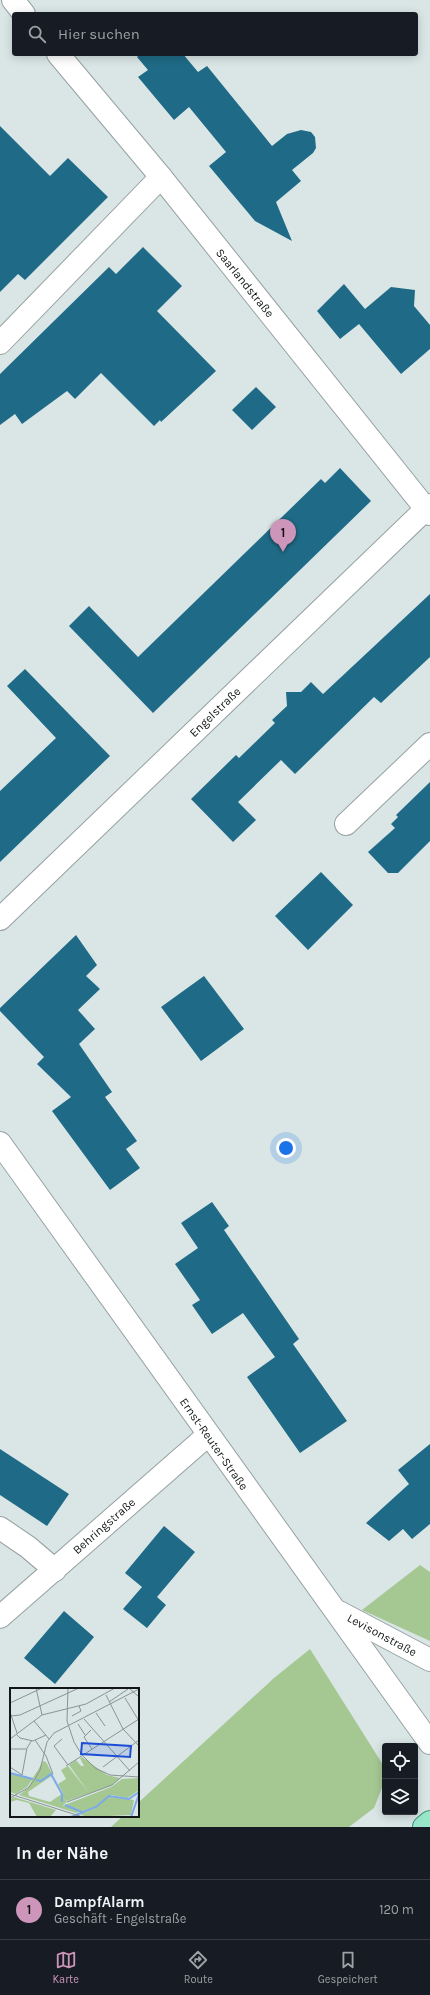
<!DOCTYPE html>
<html lang="de">
<head>
<meta charset="utf-8">
<style>
	body { margin:0; font-family:Karla,sans-serif; background:#20242c; color:#f1f3f6 }
	.controls { position:absolute; right:12px; bottom:12px; display:grid; overflow:hidden; border-radius:4px; box-shadow:0 2px 10px #0003 }
	.controls button { width:36px; height:36px; display:grid; place-items:center; padding:0; border:0; border-bottom:1px solid #363941; background:#171b24; color:#f1f3f6; font:20px sans-serif }
	.you { position:absolute; left:286px; top:1148px; width:14px; height:14px; margin:-10px; border:3px solid #fff; border-radius:50%; background:#1a73e8; box-shadow:0 0 0 6px #1a73e833 }
	.badge { display:grid; place-items:center; width:26px; height:26px; border-radius:50%; background:#ce95ba; color:#111; font-size:13px; font-weight:700 }
	.pin { position:absolute; translate:-50% -33px; filter:drop-shadow(0 1px 2px #0008) }
	.pin::after { content:''; position:absolute; top:21px; width:14px; height:12px; background:inherit; clip-path:polygon(0 0,100% 0,50% 100%) }
	.list { margin:0; padding:0; list-style:none }
	h2 { display:flex; justify-content:space-between; align-items:center; height:52px; margin:0; padding:0 16px; font-size:17px }
	h2 small { font-size:13px; font-weight:400; color:#9ea1a6 }
	.list li { display:grid; grid-template-columns:26px 1fr auto; gap:12px; align-items:center; box-sizing:border-box; height:60px; padding:0 16px; border-top:1px solid #363941 }
	.list b { display:block; font-size:15px; white-space:nowrap }
	.list p { margin:0; font-size:13px; white-space:nowrap; color:#9ea1a6 }
	.list em { font-size:13px; font-style:normal; color:#9ea1a6 }
	.icon { flex:none; width:22px; height:22px; fill:none; stroke:currentColor; stroke-width:2; stroke-linecap:round; stroke-linejoin:round }
	.map { position:relative; flex:none; width:430px; height:1827px; overflow:hidden }
	.search { position:absolute; background:#171b24; box-shadow:0 2px 10px #0003; left:12px; right:12px; top:12px; height:44px; display:flex; align-items:center; gap:10px; box-sizing:border-box; padding:0 14px; border-radius:4px; color:#9ea1a6; font-size:15px }
	.sheet { height:112px; background:#171b24 }
	nav { display:flex; justify-content:space-around; align-items:center; box-sizing:border-box; height:56px; border-top:1px solid #363941; background:#171b24; font-size:11px; color:#9ea1a6 }
	nav a { display:grid; justify-items:center; gap:2px }
	nav .on { color:#ce95ba }
	.map>svg:first-child { display:block }
</style>
</head>
<body>
<div class="map">
<svg width="430" height="1827" viewBox="0 0 430 1827">
	<rect width="100%" height="100%" fill="#dae6e6"/>
	<g fill="#a5c893">
		<polygon points="420,1565 430,1572 430,1641 362,1610"/>
		<polygon points="310,1649 385,1768 385,1780 374,1808 349,1827 111,1827 123,1816 138,1816 138,1803 274,1678"/>
	</g>
	<g fill="#1f6b87">
		<polygon points="140,54 183,54 198,72 207,66 272,146 287,134 301,130 311,132 315,137 316,148 313,153 292,170 301,181 276,202 292,241 255,221 209,166 226,152 189,107 174,120 138,77 148,70 137,57"/>
		<polygon points="0,126 50,176 68,158 108,197 25,280 18,274 0,292"/>
		<polygon points="143,247 182,286 157,311 216,371 161,422 160,420 154,426 101,373 75,399 67,391 22,424 15,414 0,425 0,374 109,267 116,274"/>
		<polygon points="344,284 365,309 391,287 415,290 414,306 430,325 430,349 401,374 359,324 340,339 317,311"/>
		<polygon points="256,387 276,407 252,430 232,410"/>
		<polygon points="340,468 371,501 153,713 69,626 89,606 138,657 321,479 325,483"/>
		<polygon points="430,594 430,657 381,703 374,697 295,774 281,760 238,802 256,820 233,842 191,799 236,755 239,758 275,723 272,720 287,706 286,692 301,692 311,682 323,694"/>
		<polygon points="25,669 110,756 0,862 0,791 56,738 7,686"/>
		<polygon points="430,782 430,841 398,873 388,873 368,852 395,828 391,824 398,817 396,815"/>
		<polygon points="321,872 353,905 308,950 275,916"/>
		<polygon points="76,935 97,965 86,976 100,989 78,1010 95,1029 79,1044 112,1092 105,1097 137,1141 126,1149 140,1168 110,1190 52,1111 71,1097 37,1064 44,1057 0,1011 0,1008"/>
		<polygon points="204,976 244,1029 201,1061 161,1007"/>
		<polygon points="212,1202 229,1226 224,1230 299,1339 293,1344 347,1421 300,1453 247,1377 289,1347 275,1357 243,1313 212,1334 192,1305 200,1300 175,1264 198,1248 181,1223"/>
		<polygon points="430,1444 430,1524 412,1539 403,1529 389,1541 366,1523 409,1484 398,1470"/>
		<polygon points="0,1449 69,1494 47,1526 0,1495"/>
		<polygon points="164,1526 195,1552 157,1597 166,1605 147,1628 123,1609 142,1587 125,1573"/>
		<polygon points="64,1611 94,1637 55,1684 24,1658"/>
	</g>
	<g fill="none" stroke-linecap="round" stroke-linejoin="round">
		<g stroke="#97a1a1" stroke-width="24">
			<g id="minor">
				<polyline points="13,0 24,14"/>
				<polyline points="58,54 161,177 430,514"/>
				<polyline points="0,343 161,177"/>
				<polyline points="346,824 430,744"/>
				<polyline points="0,919 430,505"/>
				<polyline points="0,1143 430,1743"/>
				<polyline points="0,1528 28,1547 55,1570"/>
				<polyline points="339,1612 430,1660"/>
				<polyline points="0,1617 208,1435"/>
			</g>
		</g>
		<g stroke="#3e9375" stroke-width="24">
			<polyline id="major" points="424,1827 430,1822"/>
		</g>
		<use href="#minor" stroke="#fff" stroke-width="22"/>
		<use href="#major" stroke="#99e7cb" stroke-width="22"/>
	</g>
	<g text-anchor="middle" dominant-baseline="central" stroke-width="3" stroke-linejoin="round" paint-order="stroke">
		<g font-size="12" fill="#121616" stroke="#fff">
			<text transform="translate(245 283) rotate(51)">Saarlandstraße</text>
			<text transform="translate(215 712) rotate(-44)">Engelstraße</text>
			<text transform="translate(214 1444) rotate(55)">Ernst-Reuter-Straße</text>
			<text transform="translate(104 1526) rotate(-41)">Behringstraße</text>
			<text transform="translate(382 1635) rotate(28)">Levisonstraße</text>
		</g>
	</g>
	<g transform="translate(10 1688)">
		<rect width="129" height="129" fill="#dae6e6"/>
		<path d="M 72,69 L 97,87 L 110,90 L 101,98 L 57,113 L 55,111 L 57,114 L 52,118 L 101,99 L 112,91 L 129,90 L 129,102 L 118,110 L 101,107 L 82,121 L 66,125 L 9,107 L 18,100 L 33,73 L 36,74 L 43,87 L 18,104 L 19,108 L 40,114 L 53,105 L 48,96 L 56,91 L 51,82 L 58,78 L 79,105 L 59,77 L 66,72 L 71,78 L 74,78 L 70,70 ZM 30,79 L 29,82 L 17,99 L 6,106 L 0,104 L 0,85 L 22,91 ZM 4,109 L 46,122 L 40,129 L 27,129 L 19,115 L 7,112 L 0,114 L 0,111 ZM 99,109 L 124,112 L 121,127 L 76,129 L 70,126 L 84,121 Z" fill="#a5c893"/>
		<path fill="none" stroke="#7ca9e8" stroke-width="2" d="M 0,85 L 23,91M 26,92 L 31,93 L 41,86 L 52,106 L 52,114M 55,117 L 72,124M 61,129 L 86,119 L 99,108 L 119,111 L 129,104M 121,129 L 129,106"/>
		<path fill="none" stroke="#8a9393" stroke-width="1" d="M 26,0 L 32,27M 58,0 L 57,33 L 64,54 L 72,67 L 85,80 L 100,87 L 129,89M 119,0 L 129,9M 96,7 L 113,41 L 129,58M 115,10 L 129,33M 99,14 L 118,1M 0,15 L 32,0M 0,24 L 7,45M 86,25 L 95,38M 1,28 L 10,27 L 69,0M 62,28 L 71,23 L 69,18M 74,31 L 120,83M 24,33 L 39,51M 68,36 L 75,47M 81,42 L 74,49 L 82,61M 6,46 L 10,50 L 23,53 L 36,47M 0,51 L 32,27 L 76,16 L 105,0M 52,51 L 44,58 L 58,77M 25,52 L 36,68 L 43,86M 0,61 L 16,61M 56,78 L 129,31M 0,79 L 12,87 L 17,60 L 22,52M 93,79 L 129,52M 0,106 L 73,129M 0,110 L 18,100 L 25,91 L 30,82 L 37,54 L 44,45 L 129,1M 57,114 L 102,97 L 129,74"/>
		<path fill="#1d4ed8" fill-opacity="0.15" stroke="#1d4ed8" stroke-width="2" d="M 72,55 L 121,58 L 120,69 L 71,66 Z"/>
		<rect width="129" height="129" fill="none" stroke="#121616" stroke-width="2"/>
	</g>
</svg>
<div class="controls">
<button><svg class="icon" aria-label="locate" viewBox="0 0 24 24"><circle cx="12" cy="12" r="6"/><path d="M12 2v4M12 18v4M2 12h4M18 12h4"/></svg></button>
<button><svg class="icon" aria-label="layers" viewBox="0 0 24 24"><path d="M12 4l9 5-9 5-9-5zM3 14l9 5 9-5"/></svg></button>
</div>
<div class="you"></div>
<div class="pin badge" style="left:283px;top:552px">1</div>
<div class="search"><svg class="icon" aria-label="search" viewBox="0 0 24 24"><circle cx="10" cy="10" r="6"/><path d="M15 15l6 6"/></svg>Hier suchen</div>
</div>
<section class="sheet">
<h2>In der Nähe<small></small></h2>
<ul class="list">
<li><span class="badge">1</span><div><b>DampfAlarm</b><p>Geschäft · Engelstraße</p></div><em>120 m</em></li>
</ul>
</section>
<nav>
<a class="on"><svg class="icon" aria-label="map" viewBox="0 0 24 24"><path d="M3 6l6-2 6 2 6-2v14l-6 2-6-2-6 2zM9 4v14M15 6v14"/></svg>Karte</a>
<a><svg class="icon" aria-label="directions" viewBox="0 0 24 24"><path d="M12 3l9 9-9 9-9-9zM9 14v-3h6M13 9l2 2-2 2"/></svg>Route</a>
<a><svg class="icon" aria-label="saved" viewBox="0 0 24 24"><path d="M7 4h10v16l-5-4-5 4z"/></svg>Gespeichert</a>
</nav>
</body>
</html>
